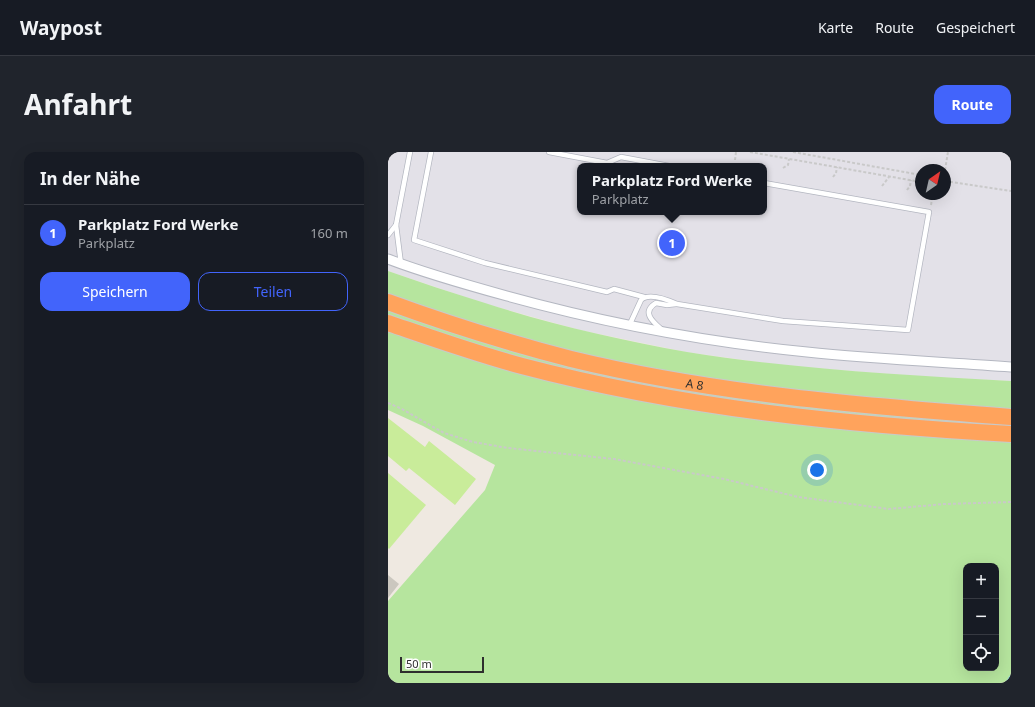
<!DOCTYPE html>
<html lang="de">
<head>
<meta charset="utf-8">
<style>
	body { margin:0; font-family:"Noto Sans",sans-serif; background:#20242c; color:#f1f3f6 }
	.controls { position:absolute; right:12px; bottom:12px; display:grid; overflow:hidden; border-radius:8px; box-shadow:0 4px 16px #0002 }
	.controls button { width:36px; height:36px; display:grid; place-items:center; padding:0; border:0; border-bottom:1px solid #363941; background:#171b24; color:#f1f3f6; font:20px sans-serif }
	.compass { position:absolute; left:527px; top:12px; width:36px; height:36px; border-radius:50%; background:#171b24; box-shadow:0 4px 16px #0002; rotate:34deg }
	.scale { position:absolute; left:12px; bottom:10px; width:84px; box-sizing:border-box; padding-left:4px; border:2px solid #2e2e2e; border-top:0; font-size:11px; line-height:14px; white-space:nowrap; color:#2e2e2e; -webkit-text-stroke:3px #fff; paint-order:stroke }
	.you { position:absolute; left:429px; top:318px; width:14px; height:14px; margin:-10px; border:3px solid #fff; border-radius:50%; background:#1a73e8; box-shadow:0 0 0 6px #1a73e833 }
	.badge { display:grid; place-items:center; width:26px; height:26px; border-radius:50%; background:#4264fb; color:#fff; font-size:13px; font-weight:700 }
	.pin { position:absolute; translate:-50% -50%; border:2px solid #fff; box-shadow:0 1px 4px #0006 }
	.popup { position:absolute; left:189px; top:11px; width:190px; height:52px; box-sizing:border-box; display:grid; place-content:center; border-radius:8px; background:#171b24; filter:drop-shadow(0 1px 3px #0005); font-size:13px; white-space:nowrap; color:#9ea1a6 }
	.popup b { font-size:15px; color:#f1f3f6 }
	.popup::after { content:''; position:absolute; left:50%; top:100%; margin-left:-8px; border:8px solid transparent; border-top-color:#171b24 }
	.list { margin:0; padding:0; list-style:none }
	h2 { display:flex; justify-content:space-between; align-items:center; height:52px; margin:0; padding:0 16px; font-size:17px }
	h2 small { font-size:13px; font-weight:400; color:#9ea1a6 }
	.list li { display:grid; grid-template-columns:26px 1fr auto; gap:12px; align-items:center; box-sizing:border-box; height:56px; padding:0 16px; border-top:1px solid #363941 }
	.list b { display:block; font-size:15px; white-space:nowrap }
	.list p { margin:0; font-size:13px; white-space:nowrap; color:#9ea1a6 }
	.list em { font-size:13px; font-style:normal; color:#9ea1a6 }
	.actions { display:flex; gap:8px; padding:12px 16px }
	.actions a { flex:1; padding:9px 0; border:1px solid #4264fb; border-radius:12px; text-align:center; font-size:14px; color:#4264fb }
	.actions .main { background:#4264fb; color:#fff }
	.icon { flex:none; width:22px; height:22px; fill:none; stroke:currentColor; stroke-width:2; stroke-linecap:round; stroke-linejoin:round }
	.map { position:relative; flex:none; width:623px; height:531px; overflow:hidden; border-radius:12px }
	header { display:flex; align-items:center; gap:24px; box-sizing:border-box; height:56px; padding:0 20px; background:#171b24; border-bottom:1px solid #363941 }
	header strong { font-size:19px }
	nav { display:flex; gap:22px; margin-inline-start:auto; font-size:14px }
	.intro { display:flex; align-items:center; justify-content:space-between; box-sizing:border-box; height:96px; padding:0 24px }
	h1 { margin:0; font-size:28px }
	.button { padding:10px 18px; border-radius:12px; background:#4264fb; color:#fff; font-size:14px; font-weight:700 }
	main { display:flex; gap:24px; padding:0 24px }
	aside { flex:1; background:#171b24; border-radius:12px; box-shadow:0 4px 16px #0002 }
	.map>svg:first-child { display:block }
</style>
</head>
<body>
<header>
<strong>Waypost</strong>
<nav><a>Karte</a><a>Route</a><a>Gespeichert</a></nav>
</header>
<div class="intro"><h1>Anfahrt</h1><a class="button">Route</a></div>
<main>
<aside>
<h2>In der Nähe<small></small></h2>
<ul class="list">
<li><span class="badge">1</span><div><b>Parkplatz Ford Werke</b><p>Parkplatz</p></div><em>160 m</em></li>
</ul>
<div class="actions"><a class="main">Speichern</a><a>Teilen</a></div>
</aside>
<div class="map">
<svg width="623" height="531" viewBox="0 0 623 531">
	<rect width="100%" height="100%" fill="#efe9e1"/>
	<path fill="#e3e1e8" fill-rule="evenodd" d="M 0,0 L 623,0 L 623,229 L 527,224 L 400,214 L 298,200 L 192,178 L 98,152 L 0,119 ZM 192,14 L 376,14 L 376,60 L 192,60 ZM 533,18 L 557,18 L 557,42 L 533,42 Z"/>
	<path fill="#b6e59e" fill-rule="evenodd" d="M 0,119 C 32,130 64,141 97,151 C 162,172 232,188 299,200 C 406,217 515,223 623,229 L 623,531 L 0,531 L 0,449 L 97,338 L 107,313 L 35,274 L 0,258 ZM 578,414 L 608,414 L 608,516 L 578,516 Z"/>
	<g fill="#c9ec9a">
		<polygon points="0,266 37,295 41,289 88,327 67,353 21,316 18,319 0,304"/>
		<polygon points="0,321 38,353 1,397 0,396"/>
	</g>
	<g fill="none" stroke-linecap="round" stroke-linejoin="round">
		<polyline stroke="#75cff0" stroke-width="3.5" points="619,531 623,525"/>
	</g>
	<polygon fill="#cbc7bf" points="0,423 11,432 0,446"/>
	<g fill="none" stroke-linecap="round" stroke-linejoin="round">
		<g stroke="#b4b7c1" stroke-width="6">
			<g id="lane">
				<polyline points="43,0 26,88 97,111 219,140 226,137 256,145"/>
				<polyline points="161,0 219,11 233,5 281,14"/>
				<polyline points="0,83 8,73"/>
				<polyline points="13,112 8,73 22,0"/>
				<path d="M 241,174 L 253,148 C 261,140 280,148 289,152 L 395,169 L 520,178 L 541,60 L 376,31"/>
				<path d="M 273,177 C 265,170 253,160 268,151 L 279,153 L 288,152"/>
			</g>
		</g>
		<g stroke="#b4b7c1" stroke-width="11">
			<path id="street" d="M 0,107 C 39,122 79,133 119,144 C 217,171 318,190 419,200 C 487,207 555,210 623,215"/>
		</g>
		<g stroke="#c9c9c9" stroke-width="18">
			<g id="highway">
				<path id="s1" d="M 0,150 C 60,172 121,191 183,207 C 327,242 476,254 623,265"/>
				<path d="M 0,171 C 44,186 89,202 134,214 C 294,256 458,273 623,282"/>
			</g>
		</g>
		<g stroke="#c9c9c9" stroke-width="2" stroke-dasharray="3 2" stroke-linecap="butt">
			<polyline points="362,0 533,30"/>
			<polyline points="405,0 533,23"/>
			<polyline points="347,8 348,0"/>
			<polyline points="395,16 400,13 401,7"/>
			<polyline points="557,18 560,0"/>
			<polyline points="445,25 448,21 449,15"/>
			<polyline points="557,29 623,39"/>
			<polyline points="494,34 501,25"/>
			<polyline points="519,38 522,34 523,28"/>
			<polyline points="543,53 545,42"/>
			<polyline points="0,251 12,256 56,281 85,290 120,296 226,307 336,327 410,345 501,357 556,352 623,350"/>
		</g>
		<use href="#lane" stroke="#fff" stroke-width="4.5"/>
		<use href="#street" stroke="#fff" stroke-width="9"/>
		<use href="#highway" stroke="#ffa35c" stroke-width="16"/>
	</g>
	<g text-anchor="middle" dominant-baseline="central" stroke-width="4" stroke-linejoin="round" paint-order="stroke">
		<g font-size="12" fill="#2e2e2e" stroke="#fff">
			<text stroke="none"><textPath href="#s1" startOffset="318">A 8</textPath></text>
		</g>
	</g>
</svg>
<div class="controls">
<button>+</button>
<button>−</button>
<button><svg class="icon" aria-label="locate" viewBox="0 0 24 24"><circle cx="12" cy="12" r="6"/><path d="M12 2v4M12 18v4M2 12h4M18 12h4"/></svg></button>
</div>
<svg class="compass" viewBox="-18 -18 36 36"><path d="M0-13l5 13h-10z" fill="#e53935"/><path d="M0 13l5-13h-10z" fill="#9ea1a6"/></svg>
<div class="scale">50 m</div>
<div class="you"></div>
<div class="pin badge" style="left:284px;top:91px">1</div>
<div class="popup"><b>Parkplatz Ford Werke</b>Parkplatz</div>
</div>
</main>
</body>
</html>
